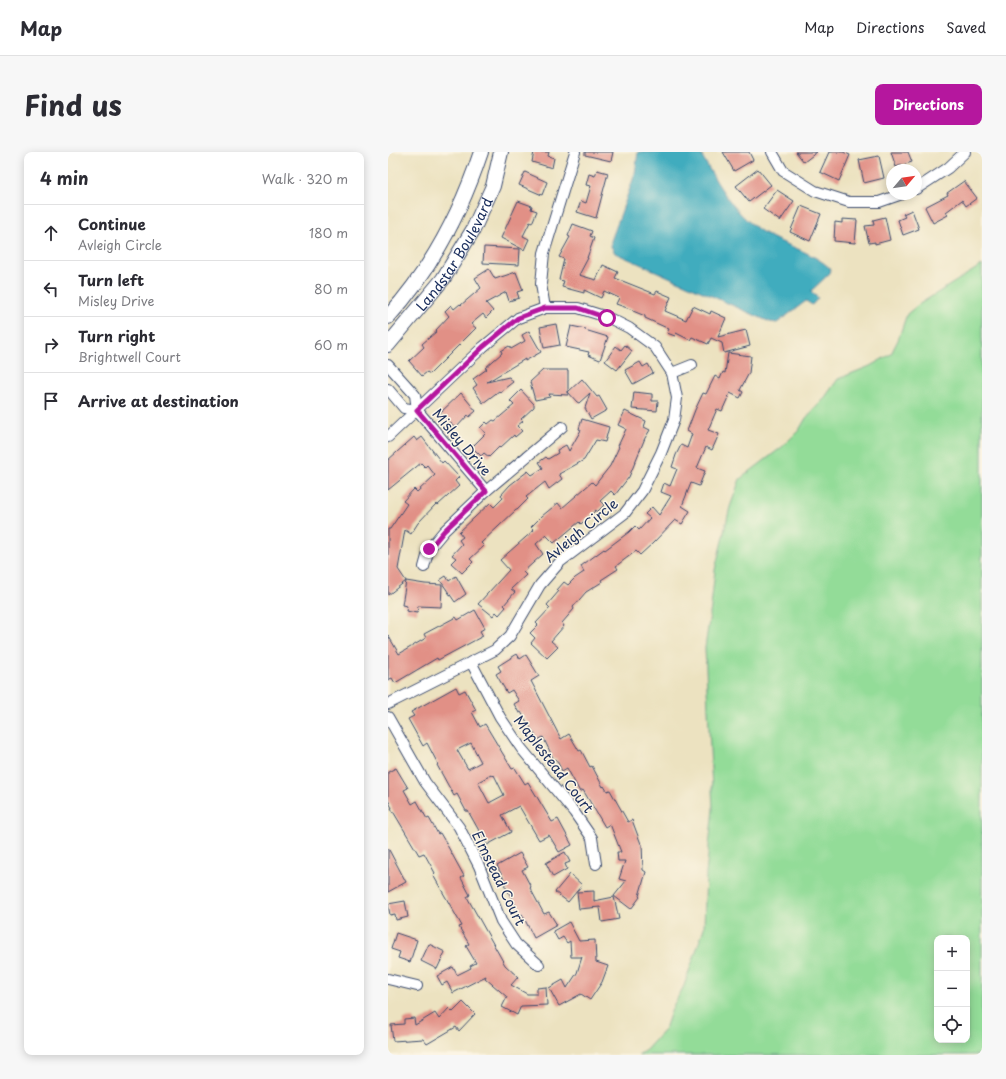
<!DOCTYPE html>
<html lang="en">
<head>
<meta charset="utf-8">
<style>
	body { margin:0; font-family:"Playpen Sans",sans-serif; background:#f7f7f7; color:#2b2b33 }
	.controls { position:absolute; right:12px; bottom:12px; display:grid; overflow:hidden; border-radius:8px; box-shadow:0 2px 10px #0003 }
	.controls button { width:36px; height:36px; display:grid; place-items:center; padding:0; border:0; border-bottom:1px solid #e1e1e2; background:#fff; color:#2b2b33; font:20px sans-serif }
	.compass { position:absolute; left:498px; top:12px; width:36px; height:36px; border-radius:50%; background:#fff; box-shadow:0 2px 10px #0003; rotate:61deg }
	.stop { position:absolute; width:12px; height:12px; margin:-9px; border:3px solid #b5179e; border-radius:50%; background:#fff }
	.stop.end { background:#b5179e; border-color:#fff; box-shadow:0 1px 4px #0008 }
	.list { margin:0; padding:0; list-style:none }
	h2 { display:flex; justify-content:space-between; align-items:center; height:52px; margin:0; padding:0 16px; font-size:17px }
	h2 small { font-size:13px; font-weight:400; color:#7c7c81 }
	.list li { display:grid; grid-template-columns:26px 1fr auto; gap:12px; align-items:center; box-sizing:border-box; height:56px; padding:0 16px; border-top:1px solid #e1e1e2 }
	.list b { display:block; font-size:15px; white-space:nowrap }
	.list p { margin:0; font-size:13px; white-space:nowrap; color:#7c7c81 }
	.list em { font-size:13px; font-style:normal; color:#7c7c81 }
	.icon { flex:none; width:22px; height:22px; fill:none; stroke:currentColor; stroke-width:2; stroke-linecap:round; stroke-linejoin:round }
	.map { position:relative; flex:none; width:594px; height:903px; overflow:hidden; border-radius:8px }
	header { display:flex; align-items:center; gap:24px; box-sizing:border-box; height:56px; padding:0 20px; background:#fff; border-bottom:1px solid #e1e1e2 }
	header strong { font-size:19px }
	nav { display:flex; gap:22px; margin-inline-start:auto; font-size:14px }
	.intro { display:flex; align-items:center; justify-content:space-between; box-sizing:border-box; height:96px; padding:0 24px }
	h1 { margin:0; font-size:28px }
	.button { padding:10px 18px; border-radius:8px; background:#b5179e; color:#fff; font-size:14px; font-weight:700 }
	main { display:flex; gap:24px; padding:0 24px }
	aside { flex:1; background:#fff; border-radius:8px; box-shadow:0 2px 10px #0003 }
	.map>svg:first-child { display:block }
</style>
</head>
<body>
<header>
<strong>Map</strong>
<nav><a>Map</a><a>Directions</a><a>Saved</a></nav>
</header>
<div class="intro"><h1>Find us</h1><a class="button">Directions</a></div>
<main>
<aside>
<h2>4 min<small>Walk · 320 m</small></h2>
<ul class="list">
<li><svg class="icon" aria-label="ahead" viewBox="0 0 24 24"><path d="M12 20V5M6 11l6-6 6 6"/></svg><div><b>Continue</b><p>Avleigh Circle</p></div><em>180 m</em></li>
<li><svg class="icon" aria-label="left" viewBox="0 0 24 24"><path d="M17 20v-9H6M10 6l-5 5 5 5"/></svg><div><b>Turn left</b><p>Misley Drive</p></div><em>80 m</em></li>
<li><svg class="icon" aria-label="right" viewBox="0 0 24 24"><path d="M7 20v-9h11M14 6l5 5-5 5"/></svg><div><b>Turn right</b><p>Brightwell Court</p></div><em>60 m</em></li>
<li><svg class="icon" aria-label="arrive" viewBox="0 0 24 24"><path d="M6 21V4h12l-3 4 3 4H6"/></svg><div><b>Arrive at destination</b></div></li>
</ul>
</aside>
<div class="map">
<svg width="594" height="903" viewBox="0 0 594 903">
	<rect width="100%" height="100%" fill="#fcf5e5"/>
	<filter id="ink" filterUnits="userSpaceOnUse"><feTurbulence type="fractalNoise" baseFrequency=".025" numOctaves="2"/><feDisplacementMap in="SourceGraphic" scale="8" xChannelSelector="R" yChannelSelector="G"/><feConvolveMatrix kernelMatrix="1 2 1 2 8 2 1 2 1" color-interpolation-filters="sRGB"/></filter>
	<filter id="wash" filterUnits="userSpaceOnUse"><feTurbulence type="fractalNoise" baseFrequency=".012" numOctaves="4" result="noise"/><feDisplacementMap in="SourceGraphic" scale="16" xChannelSelector="R" yChannelSelector="G"/><feGaussianBlur stdDeviation="0.9" result="paint"/><feColorMatrix in="noise" values="0 0 0 0 0 0 0 0 0 0 0 0 0 0 0 0 0 1.4 0 .05"/><feComposite in="paint" operator="in"/></filter>
	<g filter="url(#wash)">
		<rect width="100%" height="100%" fill="#ece2c0"/>
		<path fill="#93dc98" stroke="#57867b" fill-rule="evenodd" d="M 594,113 L 594,903 L 250,903 L 258,898 L 277,877 L 285,854 L 296,834 L 316,776 L 318,722 L 325,657 L 317,496 L 323,455 L 327,418 L 342,355 L 352,327 L 394,295 L 411,278 L 418,266 L 435,248 L 450,227 L 482,214 L 503,202 L 510,188 L 519,162 L 530,153 ZM 549,786 L 579,786 L 579,888 L 549,888 Z"/>
		<path fill="#3facbe" stroke="#2d6e8e" d="M 250,0 L 312,0 C 329,32 348,66 381,84 C 402,95 426,101 443,117 L 442,121 L 423,139 L 430,146 L 424,153 L 418,149 L 389,171 L 382,170 L 227,101 L 223,94 L 223,89 L 247,22 Z"/>
		<g id="blocks">
			<g fill="#e19086" fill-rule="evenodd">
				<polygon points="146,0 161,0 160,4 166,6 164,16 144,10"/>
				<polygon points="197,0 225,0 223,9 197,3"/>
				<polygon points="335,0 361,0 365,8 346,19"/>
				<polygon points="408,0 429,0 416,10"/>
				<polygon points="441,0 455,0 462,3 451,29 432,20"/>
				<polygon points="503,0 520,0 524,10 508,15"/>
				<polygon points="491,4 496,26 476,31 471,8"/>
				<polygon points="370,17 383,33 361,50 348,34"/>
				<polygon points="209,18 220,21 208,66 189,60 193,49 198,51 203,34 198,33 201,22 207,24"/>
				<polygon points="137,20 159,30 154,43 131,33"/>
				<polygon points="576,29 589,46 578,54 574,48 558,60 560,63 545,71 537,55 560,43 559,41"/>
				<polygon points="389,38 406,49 392,69 375,57"/>
				<polygon points="130,49 144,54 143,57 149,59 144,71 142,70 135,84 141,87 136,98 113,86"/>
				<polygon points="413,54 433,62 422,89 402,80"/>
				<polygon points="524,58 531,77 515,83 510,68 517,65 515,62"/>
				<polygon points="497,65 502,88 487,92 487,90 481,91 477,74 486,73 485,68"/>
				<polygon points="454,67 469,68 467,91 446,89 447,70 454,71"/>
				<polygon points="185,72 204,79 202,84 206,86 199,106 200,106 191,123 208,128 215,113 230,120 227,126 267,142 269,139 283,145 277,159 298,168 305,154 322,162 323,159 338,166 330,185 358,178 362,194 336,201 334,191 323,186 320,192 304,185 302,188 288,181 287,184 279,181 281,177 257,166 257,164 245,159 245,158 228,152 231,146 216,139 213,146 196,138 196,141 174,135 176,129 171,128 176,107 171,105 182,85 180,84"/>
				<polygon points="96,95 132,97 131,113 95,111"/>
				<polygon points="101,117 107,127 128,120 135,138 129,140 131,146 121,149 118,140 98,151 105,159 98,166 95,162 83,172 88,176 42,222 39,220 34,224 21,209 36,195 34,192 49,179 48,178 61,164 57,159 63,153 66,157 72,152 73,153 93,136 87,126"/>
				<polygon points="168,172 172,193 156,196 152,175"/>
				<polygon points="183,174 198,177 197,178 220,185 212,208 200,203 201,200 178,195"/>
				<polygon points="141,179 153,200 137,209 137,207 99,230 121,225 125,230 112,240 111,239 95,251 85,236 89,233 85,227 99,217 97,216 114,201 113,199 121,194 123,197 137,189 134,183"/>
				<polygon points="237,193 244,199 229,218 217,209 228,194 233,198"/>
				<polygon points="340,201 363,204 361,221 352,238 355,240 352,246 342,241 334,259 329,257 320,278 331,282 324,298 318,295 309,316 317,319 311,334 303,331 294,354 302,359 294,372 287,368 265,391 252,403 248,399 228,414 230,417 213,428 214,430 198,440 185,455 186,457 174,471 176,474 163,489 170,495 159,506 143,491 147,486 142,481 150,473 148,471 162,456 159,453 171,439 169,438 176,430 180,433 187,426 196,420 193,414 216,397 217,398 241,380 247,374 251,378 262,366 257,362 264,355 271,363 283,344 273,340 276,331 282,334 289,317 284,315 288,303 293,293 299,296 304,282 299,279 307,258 315,241 318,242 327,224 332,227 335,220 337,221"/>
				<polygon points="252,210 255,215 260,212 265,221 245,232 237,218"/>
				<polygon points="155,218 180,218 180,240 194,227 209,245 211,244 219,258 203,267 197,256 202,241 191,251 189,250 180,240 180,243 161,242 162,245 147,248 142,230"/>
				<polygon points="133,238 146,252 146,255 133,267 135,269 129,274 134,279 127,285 126,283 112,296 111,295 101,305 96,301 93,304 84,295 98,281 92,276 98,270 100,272 105,268 107,269 126,253 122,249"/>
				<polygon points="246,240 264,242 264,249 270,249 269,259 244,257"/>
				<polygon points="73,241 88,259 81,265 80,263 68,276 52,261"/>
				<polygon points="237,259 258,269 256,275 262,278 257,286 241,325 227,343 223,339 212,349 216,353 209,360 208,358 193,372 191,370 166,391 158,383 148,392 155,402 135,420 138,423 123,437 127,440 116,453 118,455 111,463 108,460 105,464 90,452 121,418 112,408 146,378 143,375 154,364 170,351 174,356 204,330 207,333 222,314 231,295 230,294 238,277 230,273"/>
				<polygon points="194,267 221,275 217,290 208,288 196,308 171,322 174,327 161,337 157,330 138,345 140,347 129,358 128,358 93,391 96,394 82,407 85,410 74,421 63,411 68,406 64,403 74,392 71,388 75,385 71,380 102,351 106,355 115,346 113,343 122,333 140,319 144,323 155,316 151,310 158,305 160,307 170,301 169,298 178,293 181,299 193,278 191,277"/>
				<polygon points="26,285 29,289 34,285 54,311 56,309 71,325 67,329 71,334 50,353 48,352 30,371 23,382 17,378 10,417 18,429 37,432 54,433 53,455 30,454 29,461 18,459 19,454 14,453 18,429 0,443 0,377 2,377 19,352 15,349 26,337 29,340 47,323 39,313 37,315 33,311 0,338 0,308"/>
				<polygon points="58,424 61,429 68,424 78,442 67,450 52,428"/>
				<polygon points="87,458 97,476 92,479 95,484 50,508 49,506 7,531 4,526 0,528 0,483 11,502 38,486 36,482 68,465 70,468"/>
				<polygon points="129,502 132,507 138,503 151,524 143,529 173,587 181,582 191,599 193,598 202,615 204,614 215,635 216,634 219,639 222,638 240,670 244,668 253,692 254,692 255,718 258,720 251,744 252,745 243,757 226,744 238,729 231,727 237,709 230,709 229,700 233,700 222,672 217,675 195,638 192,640 179,616 174,619 168,607 166,608 155,585 150,588 133,560 131,561 126,552 131,549 124,538 119,541 108,522 113,519 110,514"/>
				<path d="M 68,535 L 71,541 L 77,538 L 88,558 L 84,560 L 92,575 L 97,572 L 124,617 L 127,616 L 137,632 L 140,630 L 164,670 L 170,667 L 184,693 L 171,700 L 161,683 L 151,688 L 131,654 L 114,663 L 123,680 L 99,693 L 80,659 L 78,659 L 69,642 L 66,644 L 49,613 L 50,612 L 39,591 L 35,594 L 20,567 L 26,564 L 23,560 ZM 83,591 L 93,610 L 80,617 L 69,598 ZM 103,623 L 103,624 L 106,623 L 116,643 L 101,651 L 90,630 Z"/>
				<polygon points="8,616 20,636 16,638 24,652 29,649 39,667 41,666 50,682 52,681 59,693 76,724 73,726 82,743 79,745 117,813 130,825 123,833 139,842 149,842 149,836 158,835 159,853 133,854 129,863 114,855 119,845 97,826 98,824 65,841 59,830 54,833 49,824 65,815 69,823 83,816 82,814 88,811 78,794 81,792 71,775 74,774 45,723 47,721 36,701 31,703 3,656 4,656 0,648 0,620"/>
				<polygon points="0,696 18,730 0,740"/>
				<polygon points="177,700 182,710 177,712 179,717 165,725 158,711"/>
				<polygon points="132,701 140,715 134,718 143,735 142,736 156,762 161,760 169,773 146,786 134,762 130,764 125,756 128,754 116,732 118,731 109,714"/>
				<polygon points="182,722 194,733 180,750 167,740"/>
				<polygon points="206,739 206,749 226,745 231,767 214,770 212,755 191,757 189,740"/>
				<polygon points="17,749 20,765 8,768 7,762 2,763 0,752"/>
				<polygon points="181,770 191,789 207,788 208,810 220,814 214,830 202,848 193,842 171,854 161,836 175,828 179,836 189,821 194,805 183,805 182,789 179,791 175,785 170,788 165,779"/>
				<polygon points="8,781 29,788 22,810 10,806 12,800 3,797"/>
				<polygon points="41,792 57,800 49,817 33,809"/>
				<polygon points="75,850 87,862 71,879 68,875 39,892 35,887 5,889 3,873 16,872 16,867 26,866 27,873 47,861 51,867 61,856 65,860"/>
			</g>
		</g>
	</g>
	<g filter="url(#ink)">
		<use href="#blocks" fill-opacity="0" stroke="#3a4a6d" stroke-width="1"/>
		<g fill="none" stroke-linecap="round" stroke-linejoin="round">
			<g stroke="#3a4a6d" stroke-width="12">
				<g id="street">
					<polyline points="384,0 395,19 427,39 461,50 491,50 514,42"/>
					<polyline points="528,37 560,16 577,0"/>
					<polyline points="157,156 153,132 156,101 187,0"/>
					<polyline points="0,213 27,243 29,258 98,339"/>
					<polyline points="284,221 304,213"/>
					<polyline points="0,237 16,256 29,258"/>
					<polyline points="0,285 95,195 130,166 157,156 190,156 219,165 241,176 267,195 284,221 289,246 286,268 273,301 254,339 237,361 172,410 152,433 122,484 107,498 0,552"/>
					<polyline points="36,415 41,397 56,379 98,339 174,275"/>
					<polyline points="83,510 112,565 133,596 186,660 204,686 208,712"/>
					<polyline points="0,565 37,630 71,675 91,714 113,769 128,792 151,813"/>
					<polyline points="0,827 29,834"/>
				</g>
			</g>
			<g stroke="#3a4a6d" stroke-width="16">
				<g id="secondary">
					<path d="M 0,165 C 43,118 73,60 93,0"/>
					<path id="s1" d="M 0,193 L 55,127 L 85,78 L 105,34 L 113,0"/>
				</g>
			</g>
			<use href="#street" stroke="#fff" stroke-width="10"/>
			<use href="#secondary" stroke="#fff" stroke-width="14"/>
		</g>
	</g>
	<g fill="none" stroke-linecap="round" stroke-linejoin="round" filter="url(#ink)">
		<polyline stroke="#b5179e" stroke-width="5" points="41,397 56,379 98,339 29,258 95,195 130,166 157,156 190,156 219,166"/>
	</g>
	<g text-anchor="middle" dominant-baseline="central" stroke-width="3" stroke-linejoin="round" paint-order="stroke">
		<g font-size="14" fill="#1b2f5e" stroke="#fcf5e5">
			<text stroke="none"><textPath href="#s1" startOffset="113">Landstar Boulevard</textPath></text>
			<text transform="translate(74 290) rotate(50)">Misley Drive</text>
			<text transform="translate(193 378) rotate(-40)">Avleigh Circle</text>
			<text transform="translate(166 612) rotate(52)">Maplestead Court</text>
			<text transform="translate(111 726) rotate(64)">Elmstead Court</text>
		</g>
	</g>
</svg>
<div class="controls">
<button>+</button>
<button>−</button>
<button><svg class="icon" aria-label="locate" viewBox="0 0 24 24"><circle cx="12" cy="12" r="6"/><path d="M12 2v4M12 18v4M2 12h4M18 12h4"/></svg></button>
</div>
<svg class="compass" viewBox="-18 -18 36 36"><path d="M0-13l5 13h-10z" fill="#e53935"/><path d="M0 13l5-13h-10z" fill="#7c7c81"/></svg>
<div class="stop" style="left:219px;top:166px"></div>
<div class="stop end" style="left:41px;top:397px"></div>
</div>
</main>
</body>
</html>
